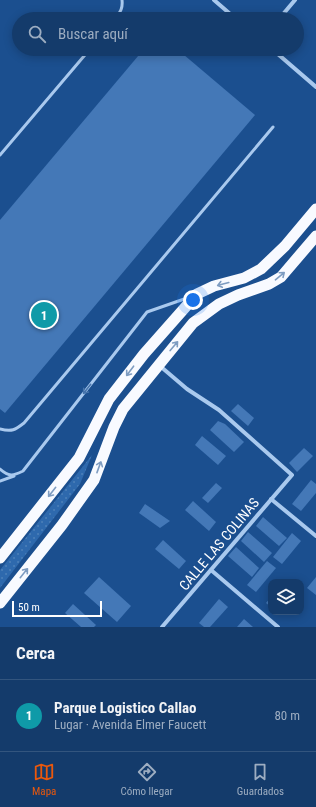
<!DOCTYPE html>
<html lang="es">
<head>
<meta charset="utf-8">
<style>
	body { margin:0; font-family:"Roboto Condensed",sans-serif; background:#1d4271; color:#f1f3f6 }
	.controls { position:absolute; right:12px; bottom:12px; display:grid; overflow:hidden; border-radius:8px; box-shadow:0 2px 10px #0003 }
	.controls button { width:36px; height:36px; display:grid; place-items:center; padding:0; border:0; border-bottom:1px solid #33557e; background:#143b6b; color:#f1f3f6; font:20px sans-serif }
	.scale { position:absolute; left:12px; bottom:10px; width:90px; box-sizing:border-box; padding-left:4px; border:2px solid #fff; border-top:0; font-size:11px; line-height:14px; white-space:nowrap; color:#fff; -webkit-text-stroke:3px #1b4f8f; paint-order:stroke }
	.you { position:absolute; left:193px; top:300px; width:14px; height:14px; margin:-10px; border:3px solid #fff; border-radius:50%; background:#1a73e8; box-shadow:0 0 0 6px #1a73e833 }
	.badge { display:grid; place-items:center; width:26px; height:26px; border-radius:50%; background:#ea580c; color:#fff; font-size:13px; font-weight:700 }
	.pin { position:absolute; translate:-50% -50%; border:2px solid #fff; box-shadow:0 1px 4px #0006 }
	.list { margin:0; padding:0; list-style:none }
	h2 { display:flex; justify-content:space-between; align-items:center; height:52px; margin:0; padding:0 16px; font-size:17px }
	h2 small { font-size:13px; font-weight:400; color:#9dadc1 }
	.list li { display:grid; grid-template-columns:26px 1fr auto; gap:12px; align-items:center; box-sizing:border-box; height:72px; padding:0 16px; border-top:1px solid #33557e }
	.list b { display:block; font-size:15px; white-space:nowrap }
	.list p { margin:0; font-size:13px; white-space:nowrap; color:#9dadc1 }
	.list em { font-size:13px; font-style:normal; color:#9dadc1 }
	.icon { flex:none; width:22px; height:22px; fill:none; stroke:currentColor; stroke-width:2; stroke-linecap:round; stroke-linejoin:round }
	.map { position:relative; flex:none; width:316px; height:627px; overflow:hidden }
	.search { position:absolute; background:#143b6b; box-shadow:0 2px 10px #0003; left:12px; right:12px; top:12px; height:44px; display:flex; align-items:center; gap:10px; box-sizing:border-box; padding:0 14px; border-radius:22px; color:#9dadc1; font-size:15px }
	.sheet { height:124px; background:#143b6b }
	nav { display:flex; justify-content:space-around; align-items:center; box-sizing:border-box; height:56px; border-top:1px solid #33557e; background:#143b6b; font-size:11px; color:#9dadc1 }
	nav a { display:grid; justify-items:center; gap:2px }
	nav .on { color:#ea580c }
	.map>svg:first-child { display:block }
</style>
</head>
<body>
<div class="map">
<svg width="316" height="627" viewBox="0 0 316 627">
	<defs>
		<pattern id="grass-dots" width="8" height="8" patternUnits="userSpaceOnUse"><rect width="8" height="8" fill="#2e69ad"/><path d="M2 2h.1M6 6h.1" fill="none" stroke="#4d80b9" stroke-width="1.8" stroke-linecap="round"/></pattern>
	</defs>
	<rect width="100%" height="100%" fill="#1b4f8f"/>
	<polygon fill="url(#grass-dots)" points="92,455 80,484 0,588 0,570"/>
	<g fill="#4478b7">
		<polygon points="144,49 177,49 255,115 5,413 0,409 0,220"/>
		<polygon points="238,404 254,418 248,426 231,411"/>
		<polygon points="218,421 225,424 244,442 234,452 210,430"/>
		<polygon points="202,436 226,456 218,465 195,445"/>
		<polygon points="304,448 313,456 297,472 289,463"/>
		<polygon points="311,480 316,484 316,493 301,511 292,504"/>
		<polygon points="216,483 222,488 208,503 202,498"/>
		<polygon points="193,501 216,522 209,531 185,510"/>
		<polygon points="145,504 170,521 160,528 139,513"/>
		<polygon points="263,517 287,538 279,546 256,526"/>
		<polygon points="248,532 272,553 264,562 241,541"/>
		<polygon points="292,533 301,541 282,564 273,557"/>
		<polygon points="163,540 186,561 179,569 155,549"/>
		<polygon points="236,547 259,568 252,577 228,556"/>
		<polygon points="267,561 276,568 256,592 247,585"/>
		<polygon points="99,577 131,606 117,622 84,593"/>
		<polygon points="316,577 316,595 307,588"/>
		<polygon points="271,597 271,607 266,603"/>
		<polygon points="219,599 228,607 210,627 204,627 199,623"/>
		<polygon points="73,604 96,625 94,627 81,627 65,613"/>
		<polygon points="244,619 253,627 237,627"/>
	</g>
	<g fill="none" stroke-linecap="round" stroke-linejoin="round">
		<g stroke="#a9c9ee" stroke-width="3">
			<path d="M 115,19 C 120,12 123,9 122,0"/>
			<polyline points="0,155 90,49"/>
			<path d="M 0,429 C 12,432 15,430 24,423 L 273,127"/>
			<path d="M 0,469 C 9,477 13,476 23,471 L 147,312 L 190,297"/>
			<polyline points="0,481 14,476"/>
		</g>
		<g stroke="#a9c9ee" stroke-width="4">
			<polyline points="214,0 236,19"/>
			<polyline points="279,19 295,0"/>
			<polyline points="272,49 316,87"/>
			<polyline points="160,366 187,389 219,410 292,475 162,627"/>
			<polyline points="271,499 316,536"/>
			<polyline points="211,570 278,627"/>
		</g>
		<g stroke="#f8faff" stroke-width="11">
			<polyline points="0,558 79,458 109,399 144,354 197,294 214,286 244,278 261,269 285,246 316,209"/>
			<polyline points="0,603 62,525 94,480 114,427 123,409 193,323 219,304 238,295 269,284 281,277 316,236"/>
		</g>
	</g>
	<defs><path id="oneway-shaft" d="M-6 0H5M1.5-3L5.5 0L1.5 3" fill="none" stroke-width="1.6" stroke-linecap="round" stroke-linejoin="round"/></defs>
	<g stroke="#7e9cc1">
		<use href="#oneway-shaft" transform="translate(280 276) rotate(-40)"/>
		<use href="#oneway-shaft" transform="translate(223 284) rotate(165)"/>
		<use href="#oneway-shaft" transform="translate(174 346) rotate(-50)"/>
		<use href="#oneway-shaft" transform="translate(130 371) rotate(127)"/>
		<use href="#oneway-shaft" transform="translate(99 467) rotate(-70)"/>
		<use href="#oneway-shaft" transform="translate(52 492) rotate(128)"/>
		<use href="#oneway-shaft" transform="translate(24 573) rotate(-51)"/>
	</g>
	<use stroke="#4674ac" href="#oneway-shaft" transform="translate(87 389) rotate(128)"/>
	<g text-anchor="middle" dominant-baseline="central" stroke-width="3.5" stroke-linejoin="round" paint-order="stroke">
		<g font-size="14" fill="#fff" stroke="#1b4f8f">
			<text transform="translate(219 544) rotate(-50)">CALLE LAS COLINAS</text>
		</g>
	</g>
</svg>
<div class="controls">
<button><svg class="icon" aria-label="layers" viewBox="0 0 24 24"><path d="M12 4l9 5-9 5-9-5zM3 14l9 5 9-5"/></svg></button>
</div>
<div class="scale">50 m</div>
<div class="you"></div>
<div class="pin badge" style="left:44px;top:315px;background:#0f9aa8">1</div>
<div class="search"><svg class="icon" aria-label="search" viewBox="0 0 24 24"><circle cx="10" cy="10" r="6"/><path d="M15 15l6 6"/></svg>Buscar aquí</div>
</div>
<section class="sheet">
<h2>Cerca<small></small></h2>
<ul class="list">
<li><span class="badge" style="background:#0f9aa8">1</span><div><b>Parque Logistico Callao</b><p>Lugar · Avenida Elmer Faucett</p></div><em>80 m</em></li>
</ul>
</section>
<nav>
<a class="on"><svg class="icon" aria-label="map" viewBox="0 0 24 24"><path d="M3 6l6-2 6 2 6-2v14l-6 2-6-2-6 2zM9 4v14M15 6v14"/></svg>Mapa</a>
<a><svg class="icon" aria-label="directions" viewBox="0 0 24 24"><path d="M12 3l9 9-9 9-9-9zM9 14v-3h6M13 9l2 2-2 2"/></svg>Cómo llegar</a>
<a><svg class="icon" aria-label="saved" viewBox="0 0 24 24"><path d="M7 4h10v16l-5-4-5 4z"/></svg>Guardados</a>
</nav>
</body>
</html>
